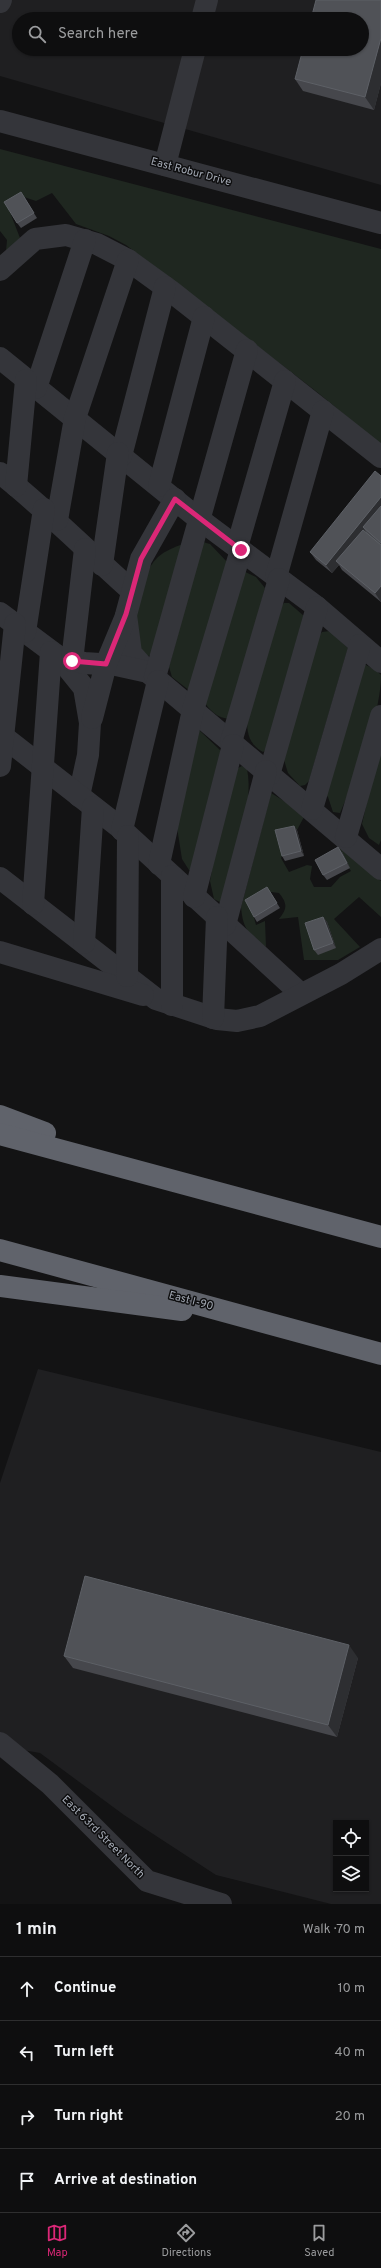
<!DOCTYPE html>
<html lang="en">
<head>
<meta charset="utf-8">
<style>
	body { margin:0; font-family:Overpass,sans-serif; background:#171718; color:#f1f3f6 }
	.controls { position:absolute; right:12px; bottom:12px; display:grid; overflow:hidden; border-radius:0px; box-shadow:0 1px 3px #0004 }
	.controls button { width:36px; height:36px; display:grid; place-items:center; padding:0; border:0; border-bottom:1px solid #2e2e2f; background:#0e0e0f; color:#f1f3f6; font:20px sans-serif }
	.stop { position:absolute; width:12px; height:12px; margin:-9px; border:3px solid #db2777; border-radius:50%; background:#fff }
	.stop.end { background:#db2777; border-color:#fff; box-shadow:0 1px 4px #0008 }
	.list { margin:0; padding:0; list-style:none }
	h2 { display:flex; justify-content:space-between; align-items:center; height:52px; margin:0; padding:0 16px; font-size:17px }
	h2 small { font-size:13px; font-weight:400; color:#9b9c9e }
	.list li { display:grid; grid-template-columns:26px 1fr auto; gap:12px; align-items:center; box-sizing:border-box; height:64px; padding:0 16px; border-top:1px solid #2e2e2f }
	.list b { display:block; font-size:15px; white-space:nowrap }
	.list em { font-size:13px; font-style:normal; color:#9b9c9e }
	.icon { flex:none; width:22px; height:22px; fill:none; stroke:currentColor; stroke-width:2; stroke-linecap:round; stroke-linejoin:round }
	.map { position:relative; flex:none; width:381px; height:1904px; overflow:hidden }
	.search { position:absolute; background:#0e0e0f; box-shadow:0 1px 3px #0004; left:12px; right:12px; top:12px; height:44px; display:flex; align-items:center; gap:10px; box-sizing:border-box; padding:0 14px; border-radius:22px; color:#9b9c9e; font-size:15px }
	.sheet { height:308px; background:#0e0e0f }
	nav { display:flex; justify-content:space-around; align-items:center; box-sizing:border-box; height:56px; border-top:1px solid #2e2e2f; background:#0e0e0f; font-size:11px; color:#9b9c9e }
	nav a { display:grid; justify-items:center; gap:2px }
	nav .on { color:#db2777 }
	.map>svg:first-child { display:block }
</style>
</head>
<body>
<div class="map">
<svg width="381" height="1904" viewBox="0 0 381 1904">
	<rect width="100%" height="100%" fill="#131314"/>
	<g fill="#1f1f21" fill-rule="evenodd">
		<path d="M 0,0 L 381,0 L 381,185 L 0,76 ZM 19,19 L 362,19 L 362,49 L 19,49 Z"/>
		<path d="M 38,1369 L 381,1452 L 381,1904 L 331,1904 L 216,1875 L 124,1815 L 40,1753 L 0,1746 L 0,1483 ZM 336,1823 L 366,1823 L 366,1889 L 336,1889 Z"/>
	</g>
	<g fill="#1f2720">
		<polygon points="0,149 381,249 381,445 317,392 126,245 109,236 76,224 52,193 36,201 24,197 8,207 20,238 0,262 0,255 6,251 7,240 0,231"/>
		<polygon points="203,542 210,544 228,563 190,691 172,677 169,667"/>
		<path d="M 183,544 L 153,652 L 149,656 L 144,655 C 130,629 136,578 158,557 C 165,551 174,547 183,544 Z"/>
		<path d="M 241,570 L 256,577 L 265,588 L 230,719 C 217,718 210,711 203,700 Z"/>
		<path d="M 284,603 L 289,603 L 304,616 L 271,746 L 263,752 C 249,744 247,734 247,719 L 280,607 Z"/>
		<polygon points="330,631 348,648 309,781 305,785 300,786 288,773 284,760 317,638 322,632"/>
		<path d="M 364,664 L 376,670 L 381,675 C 381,715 356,776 340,813 L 333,812 L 328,797 L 324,793 Z"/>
		<polygon points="199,730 221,751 192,870 189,870 182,859 176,821"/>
		<polygon points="381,740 381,840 379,845 369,838 362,824"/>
		<path d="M 242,766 L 247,769 C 255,807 232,865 222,903 L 214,899 L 210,881 L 216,848 L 236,769 Z"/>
		<path d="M 271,793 L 289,804 L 304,817 L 297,830 L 279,835 L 284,854 L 281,858 L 289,872 L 307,865 L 312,866 L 310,879 L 314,887 L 331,887 L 340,877 L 351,871 L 337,850 L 340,845 L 381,881 L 381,917 L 359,897 L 334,919 L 360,947 L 338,960 L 304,960 L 298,917 L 279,919 C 287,909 288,904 279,893 L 271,892 L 253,914 L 256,925 L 265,921 L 266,947 C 248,934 243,929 241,907 Z"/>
	</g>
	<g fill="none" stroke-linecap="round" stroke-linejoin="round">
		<g stroke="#34353a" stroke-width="22">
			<polyline points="0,2 1,0"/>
			<polyline points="202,19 207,0"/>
			<polyline points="0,121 381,223"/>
			<polyline points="165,165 195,49"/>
			<polyline points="0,270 35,239 66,235 97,244 128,260 172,292 381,457"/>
			<polyline points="0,358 195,516 317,607 381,662"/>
			<polyline points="36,388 85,240"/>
			<polyline points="121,456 165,287"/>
			<path d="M 0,473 C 47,510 88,552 132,591"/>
			<polyline points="16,486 26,380"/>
			<polyline points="159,486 204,317"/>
			<polyline points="175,499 141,559 126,615 131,653 148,672 381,869"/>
			<polyline points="57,520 75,418 128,260"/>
			<polyline points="237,547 285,381"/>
			<polyline points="102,565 118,453"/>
			<polyline points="276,577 323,411"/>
			<polyline points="0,613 59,657 84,688 90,723 88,755 79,796"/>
			<polyline points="25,632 44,509"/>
			<polyline points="59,657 84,663 116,665 148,672"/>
			<polyline points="72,661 85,549"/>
			<polyline points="155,677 247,350"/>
			<polyline points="92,718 106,664 126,616"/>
			<polyline points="0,734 118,826 301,994"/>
			<polyline points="231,742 279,579"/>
			<polyline points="0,766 15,624"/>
			<polyline points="269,775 317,607"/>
			<polyline points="312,809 360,645"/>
			<polyline points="122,830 158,681"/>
			<polyline points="346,837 381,716"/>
			<polyline points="159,864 193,710 241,550"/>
			<polyline points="0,878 156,999 217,1019 237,1021 260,1016 341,974 381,949"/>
			<polyline points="194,897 233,745"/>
			<polyline points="33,904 51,652"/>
			<polyline points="225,925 266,771"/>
			<polyline points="84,943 93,807"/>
			<polyline points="0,952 143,995"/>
			<polyline points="127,976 128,836"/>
			<polyline points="172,1005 172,876"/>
			<polyline points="213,1018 217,917"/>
			<polyline points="0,1743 50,1784 147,1881 221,1904"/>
		</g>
		<g stroke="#60636b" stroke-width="22">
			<polyline points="0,1116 45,1133"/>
			<polyline points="0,1134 381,1237"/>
			<polyline points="0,1250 381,1354"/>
			<polyline points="0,1286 182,1310"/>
		</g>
	</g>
	<g fill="#46474c">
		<polygon points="381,0 381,83 374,110 303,91 295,79"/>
		<polygon points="24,197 37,218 21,228 17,223"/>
		<polygon points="381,476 381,602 342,570 339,565 332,573 316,560 310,552"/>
		<polygon points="294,826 297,830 304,856 285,861 282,856"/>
		<polygon points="342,852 350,868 327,880 323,875"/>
		<polygon points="267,887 280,908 257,922 254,917"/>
		<polygon points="323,917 327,922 336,948 318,955 314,950"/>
		<polygon points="64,1656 358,1658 337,1737 73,1668"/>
	</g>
	<g fill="#2d2e31">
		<polygon points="381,38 381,83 374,110 365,97"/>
		<polygon points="381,497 381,513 363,527 366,532 340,564 336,561 339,565 332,573 326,565"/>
		<polygon points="381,586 381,602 375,593"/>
		<polygon points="294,826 297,830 304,856 301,851"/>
		<polygon points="338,847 342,852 350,868 347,863"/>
		<polygon points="323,917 327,922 336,948 333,943"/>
		<polygon points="349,1645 358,1658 337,1737 328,1725"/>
	</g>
	<g fill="#505257" stroke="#5d6066">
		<polygon points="316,0 381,0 381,38 365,97 295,79 303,49 362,49 362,19 311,19"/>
		<polygon points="21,192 34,213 17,223 4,202"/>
		<polygon points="375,471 381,476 381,497 326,565 310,552"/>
		<polygon points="381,506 381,543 363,527"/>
		<polygon points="363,530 381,545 381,586 375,593 336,561"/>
		<polygon points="294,826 301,851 282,856 275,830"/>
		<polygon points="338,847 347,863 323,875 315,860"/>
		<polygon points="267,887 277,903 254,917 245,900"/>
		<polygon points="323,917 333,943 314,950 305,923"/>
		<polygon points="85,1576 349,1645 328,1725 64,1656"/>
	</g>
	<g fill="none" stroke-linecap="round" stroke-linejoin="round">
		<polyline stroke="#db2777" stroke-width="5" points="72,661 106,664 126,614 141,559 175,499 241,550"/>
	</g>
	<g text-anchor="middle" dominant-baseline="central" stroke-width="3" stroke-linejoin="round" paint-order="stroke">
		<g font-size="11" fill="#a4aab5" stroke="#0e0e0f">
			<text transform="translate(191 172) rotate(15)">East Robur Drive</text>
			<text transform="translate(191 1301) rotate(15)">East I-90</text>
			<text transform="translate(103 1837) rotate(45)">East 63rd Street North</text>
		</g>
	</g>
</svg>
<div class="controls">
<button><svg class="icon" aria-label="locate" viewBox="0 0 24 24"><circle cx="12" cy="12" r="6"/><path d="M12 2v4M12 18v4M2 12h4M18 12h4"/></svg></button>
<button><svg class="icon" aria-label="layers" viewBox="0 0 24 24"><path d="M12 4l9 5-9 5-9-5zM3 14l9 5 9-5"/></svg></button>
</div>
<div class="stop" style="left:72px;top:661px"></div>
<div class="stop end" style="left:241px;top:550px"></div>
<div class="search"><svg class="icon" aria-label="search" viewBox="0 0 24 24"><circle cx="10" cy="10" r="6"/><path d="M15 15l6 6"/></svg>Search here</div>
</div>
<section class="sheet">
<h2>1 min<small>Walk · 70 m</small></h2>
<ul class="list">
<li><svg class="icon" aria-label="ahead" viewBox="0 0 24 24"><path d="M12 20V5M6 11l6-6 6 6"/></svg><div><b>Continue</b></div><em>10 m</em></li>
<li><svg class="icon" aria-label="left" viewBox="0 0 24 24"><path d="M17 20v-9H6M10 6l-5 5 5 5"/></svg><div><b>Turn left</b></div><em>40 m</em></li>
<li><svg class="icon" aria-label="right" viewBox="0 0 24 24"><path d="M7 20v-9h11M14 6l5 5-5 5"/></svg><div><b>Turn right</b></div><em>20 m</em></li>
<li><svg class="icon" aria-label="arrive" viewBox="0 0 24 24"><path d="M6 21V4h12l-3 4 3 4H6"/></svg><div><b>Arrive at destination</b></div></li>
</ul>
</section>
<nav>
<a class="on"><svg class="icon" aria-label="map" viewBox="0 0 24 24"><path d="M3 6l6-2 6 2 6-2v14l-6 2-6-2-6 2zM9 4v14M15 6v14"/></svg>Map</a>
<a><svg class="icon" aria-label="directions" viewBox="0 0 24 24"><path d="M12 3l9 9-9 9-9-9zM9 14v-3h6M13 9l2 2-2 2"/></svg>Directions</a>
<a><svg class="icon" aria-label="saved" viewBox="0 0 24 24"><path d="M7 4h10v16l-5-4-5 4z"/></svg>Saved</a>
</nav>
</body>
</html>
